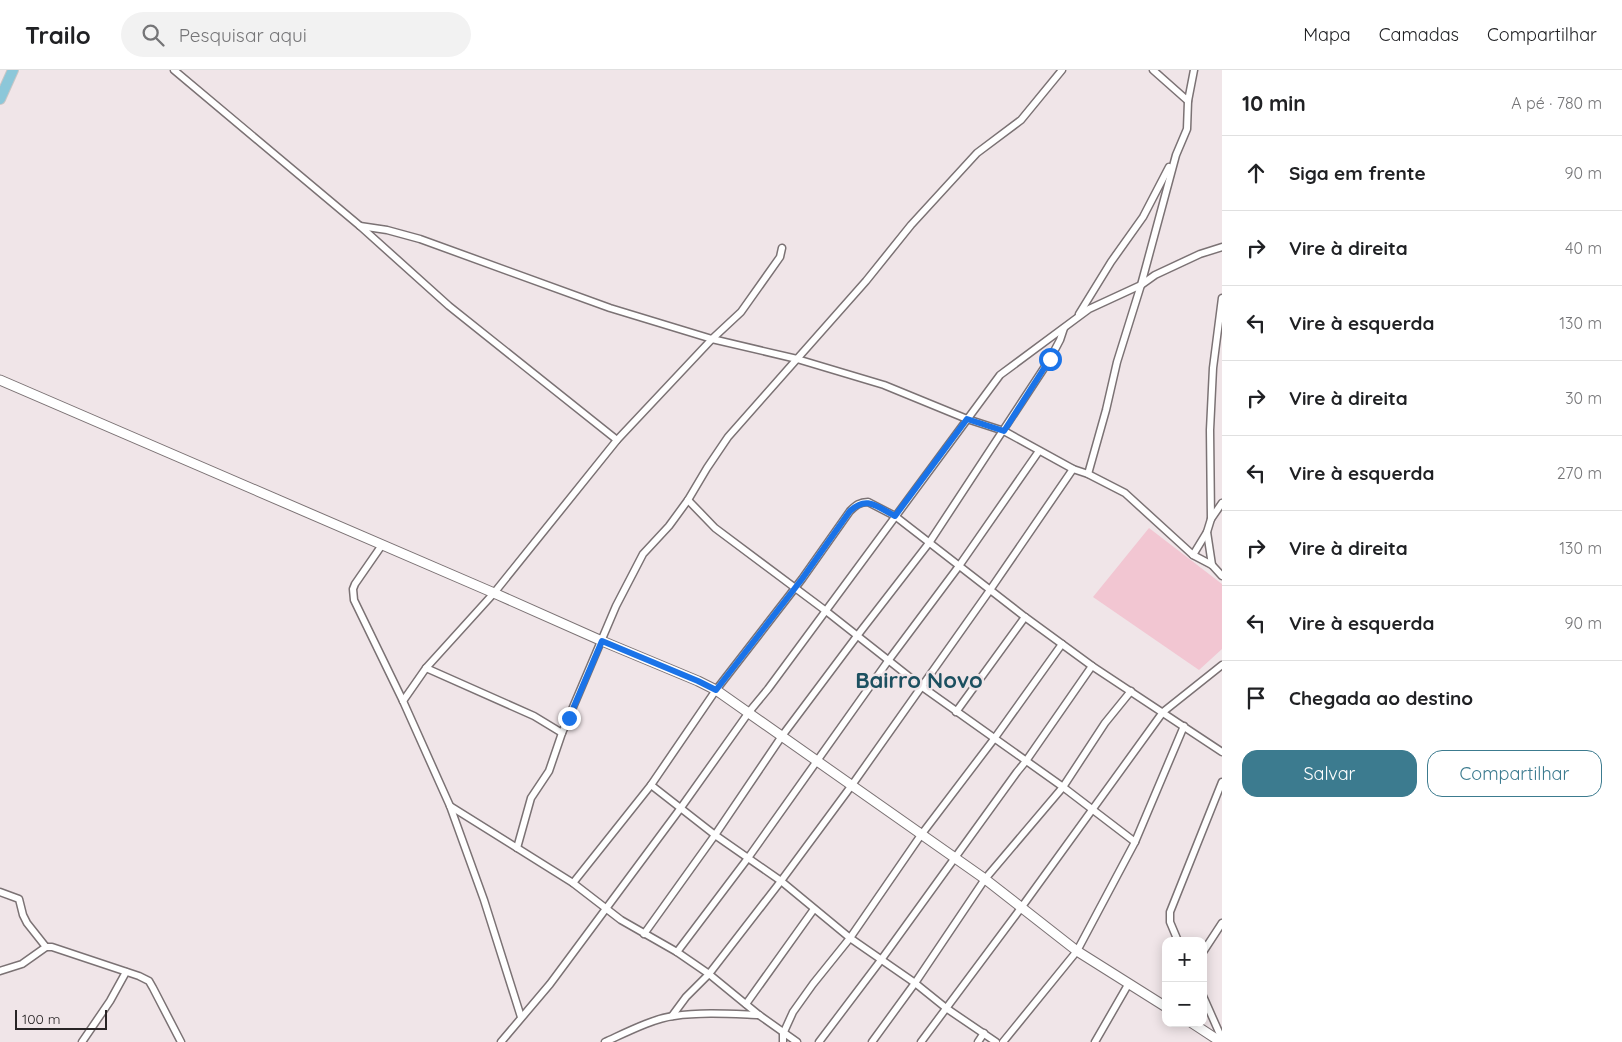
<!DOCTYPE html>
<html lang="pt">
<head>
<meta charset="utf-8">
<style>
	body { margin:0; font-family:Quicksand,sans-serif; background:#f2f2f2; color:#202124 }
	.controls { position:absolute; right:15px; bottom:15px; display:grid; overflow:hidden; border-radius:10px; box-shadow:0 2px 12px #0003 }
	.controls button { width:45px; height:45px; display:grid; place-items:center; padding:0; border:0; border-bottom:1px solid #e0e0e0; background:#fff; color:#202124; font:25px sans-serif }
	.scale { position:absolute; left:15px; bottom:12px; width:92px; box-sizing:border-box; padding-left:5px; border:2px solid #282425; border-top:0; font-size:14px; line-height:18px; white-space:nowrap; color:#282425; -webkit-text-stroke:4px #f0e5e8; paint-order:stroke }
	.stop { position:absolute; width:15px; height:15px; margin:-11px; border:4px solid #1a73e8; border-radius:50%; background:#fff }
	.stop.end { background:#1a73e8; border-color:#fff; box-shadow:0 1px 5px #0008 }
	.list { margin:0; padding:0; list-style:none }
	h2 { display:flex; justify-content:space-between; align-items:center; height:65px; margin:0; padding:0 20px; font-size:21px }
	h2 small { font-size:16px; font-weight:400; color:#757577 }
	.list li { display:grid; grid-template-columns:32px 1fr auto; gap:15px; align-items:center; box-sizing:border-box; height:75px; padding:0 20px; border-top:1px solid #e0e0e0 }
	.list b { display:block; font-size:19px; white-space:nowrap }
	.list em { font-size:16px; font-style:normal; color:#757577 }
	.actions { display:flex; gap:10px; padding:15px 20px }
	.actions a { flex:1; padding:11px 0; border:1px solid #3c7b8f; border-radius:15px; text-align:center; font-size:18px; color:#3c7b8f }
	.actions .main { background:#3c7b8f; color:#fff }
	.icon { flex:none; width:28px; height:28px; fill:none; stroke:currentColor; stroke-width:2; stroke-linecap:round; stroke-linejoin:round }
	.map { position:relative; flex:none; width:1222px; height:972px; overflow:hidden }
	header { display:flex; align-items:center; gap:30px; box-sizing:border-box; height:70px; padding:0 25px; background:#fff; border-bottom:1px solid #e0e0e0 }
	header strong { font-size:24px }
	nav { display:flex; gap:28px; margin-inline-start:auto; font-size:18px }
	.search { width:350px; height:45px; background:#f2f2f2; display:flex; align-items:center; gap:12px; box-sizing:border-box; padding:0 18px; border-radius:28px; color:#757577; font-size:19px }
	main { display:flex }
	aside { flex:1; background:#fff }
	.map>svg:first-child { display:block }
</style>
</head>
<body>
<header>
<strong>Trailo</strong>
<div class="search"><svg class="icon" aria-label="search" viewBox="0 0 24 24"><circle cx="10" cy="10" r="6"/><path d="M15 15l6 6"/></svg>Pesquisar aqui</div>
<nav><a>Mapa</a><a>Camadas</a><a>Compartilhar</a></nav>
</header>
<main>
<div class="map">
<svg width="1222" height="972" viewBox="0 0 1222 972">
	<rect width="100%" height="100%" fill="#f0e5e8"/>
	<polygon fill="#f2c6d2" points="1149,458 1222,514 1222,579 1199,600 1093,527"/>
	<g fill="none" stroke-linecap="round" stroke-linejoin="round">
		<g stroke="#7b7274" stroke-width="9">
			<g id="street">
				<polyline points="174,0 360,156 449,236 617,370"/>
				<polyline points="1153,0 1188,31"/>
				<polyline points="360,156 387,160 420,169 610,238 712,269 797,289 884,315 967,349 1004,361 1073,399 1088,404 1125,423 1193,485 1212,495 1222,506"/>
				<polyline points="1079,244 1111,192 1143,147 1169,97"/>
				<polyline points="1088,404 1106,340 1117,292 1141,215 1176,85 1187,59 1188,31 1194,0"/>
				<polyline points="688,430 715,458 826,541 921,616 1063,717 1135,772 1077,881 1003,972"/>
				<polyline points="1211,449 1222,433"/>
				<polyline points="382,475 355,514 353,519 354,530 403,631 450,736 484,830 521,947"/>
				<polyline points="1193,485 1207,462"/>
				<polyline points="1212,495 1207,462 1211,449 1210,360 1213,298 1222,228"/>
				<polyline points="426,598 534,646 562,663"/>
				<polyline points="403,631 426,598 494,523 617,370 712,269 741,242 780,187 782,178"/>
				<polyline points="956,642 1025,547"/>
				<polyline points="651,715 715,765 781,811 850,868 915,913 946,938 996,972"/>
				<polyline points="450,736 573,813 621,850 677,882 709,904 759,945 797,972"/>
				<polyline points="1135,772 1184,656"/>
				<polyline points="517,778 531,728 549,701 562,663 616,536 643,484 669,456 688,430 707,398 728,367 866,211 911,155 977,83 1021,50 1062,0"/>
				<path d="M 573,813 L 651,715 L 716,620 L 802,509 L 850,441 C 856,435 860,432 868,432 L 895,446 L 1025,547 L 1092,596 L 1222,682"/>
				<polyline points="0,822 19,829 23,845 27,853 46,877"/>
				<polyline points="644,864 715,765 782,666 857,566 929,473 1050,289 1060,270 1064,258"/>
				<polyline points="1178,871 1170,852 1170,842 1222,712"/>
				<polyline points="677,882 748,788 888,591 959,496 1039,381"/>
				<polyline points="1203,882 1222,853"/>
				<polyline points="0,901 22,894 46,877 52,877 139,906 149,911 153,918 181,972"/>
				<polyline points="1203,926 1222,969"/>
				<polyline points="746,934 814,839"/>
				<polyline points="672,946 686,927 709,904 781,811 852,715 990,520 1073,399"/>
				<polyline points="82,972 110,931 126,902"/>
				<polyline points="501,972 550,914 680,739 749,642 768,619 1000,305 1089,239 1141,215 1155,205 1200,184 1222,177"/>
				<path d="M 605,972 C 623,964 654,948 674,946 C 702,942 731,944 759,945"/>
				<polyline points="783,972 783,964 793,942 813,914 850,868 921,765 994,669 1062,574"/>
				<polyline points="819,972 881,890 1017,702 1026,691 1092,596"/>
				<polyline points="872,972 915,913 985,809 1063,717 1105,653 1131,621"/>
				<polyline points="921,972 1021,838 1163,642 1222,595"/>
				<polyline points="978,972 984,963"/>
				<polyline points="1095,972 1129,913"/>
			</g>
		</g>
		<g stroke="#7b7274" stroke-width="11">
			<g id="secondary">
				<polyline points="0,310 494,523 602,571 698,611 716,620 985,809 1077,881 1166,937"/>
				<polyline points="1192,953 1221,972"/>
			</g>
		</g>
		<g stroke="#c7c6c6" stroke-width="12">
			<polyline id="primary" points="0,29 13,0"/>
		</g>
		<use href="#street" stroke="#fff" stroke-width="6"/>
		<use href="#secondary" stroke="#fff" stroke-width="9"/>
		<use href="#primary" stroke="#8cc7d9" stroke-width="10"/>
	</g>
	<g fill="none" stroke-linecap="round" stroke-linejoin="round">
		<path stroke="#1a73e8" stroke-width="6" d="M 569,648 L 602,571 L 698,611 L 716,620 L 802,509 L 850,441 C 867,425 877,437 895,446 L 967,349 L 1004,361 L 1050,289"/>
	</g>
	<g text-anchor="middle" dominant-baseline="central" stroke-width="5" stroke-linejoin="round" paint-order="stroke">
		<g font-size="22" font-weight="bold" fill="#1c5060" stroke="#f0e5e8">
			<text x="919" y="610">Bairro Novo</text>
		</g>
	</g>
</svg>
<div class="controls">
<button>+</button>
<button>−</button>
</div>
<div class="scale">100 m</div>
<div class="stop" style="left:1050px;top:289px"></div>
<div class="stop end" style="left:569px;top:648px"></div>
</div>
<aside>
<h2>10 min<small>A pé · 780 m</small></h2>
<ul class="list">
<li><svg class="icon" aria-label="ahead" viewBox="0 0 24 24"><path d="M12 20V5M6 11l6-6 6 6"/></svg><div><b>Siga em frente</b></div><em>90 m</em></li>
<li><svg class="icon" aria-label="right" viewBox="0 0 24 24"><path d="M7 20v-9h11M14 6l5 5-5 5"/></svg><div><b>Vire à direita</b></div><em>40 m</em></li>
<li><svg class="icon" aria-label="left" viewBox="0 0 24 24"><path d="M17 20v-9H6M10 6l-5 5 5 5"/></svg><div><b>Vire à esquerda</b></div><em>130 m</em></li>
<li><svg class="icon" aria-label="right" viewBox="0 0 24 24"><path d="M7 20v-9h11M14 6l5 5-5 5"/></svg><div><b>Vire à direita</b></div><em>30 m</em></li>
<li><svg class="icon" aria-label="left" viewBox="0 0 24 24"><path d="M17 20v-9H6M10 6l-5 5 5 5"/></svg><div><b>Vire à esquerda</b></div><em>270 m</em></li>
<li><svg class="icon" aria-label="right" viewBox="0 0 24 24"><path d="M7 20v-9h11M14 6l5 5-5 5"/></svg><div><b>Vire à direita</b></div><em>130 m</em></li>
<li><svg class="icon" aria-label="left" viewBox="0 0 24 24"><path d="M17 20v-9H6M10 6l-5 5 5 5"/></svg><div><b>Vire à esquerda</b></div><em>90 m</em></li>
<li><svg class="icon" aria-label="arrive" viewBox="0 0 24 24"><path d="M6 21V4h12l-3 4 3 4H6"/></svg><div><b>Chegada ao destino</b></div></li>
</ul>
<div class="actions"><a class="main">Salvar</a><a>Compartilhar</a></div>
</aside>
</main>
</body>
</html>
